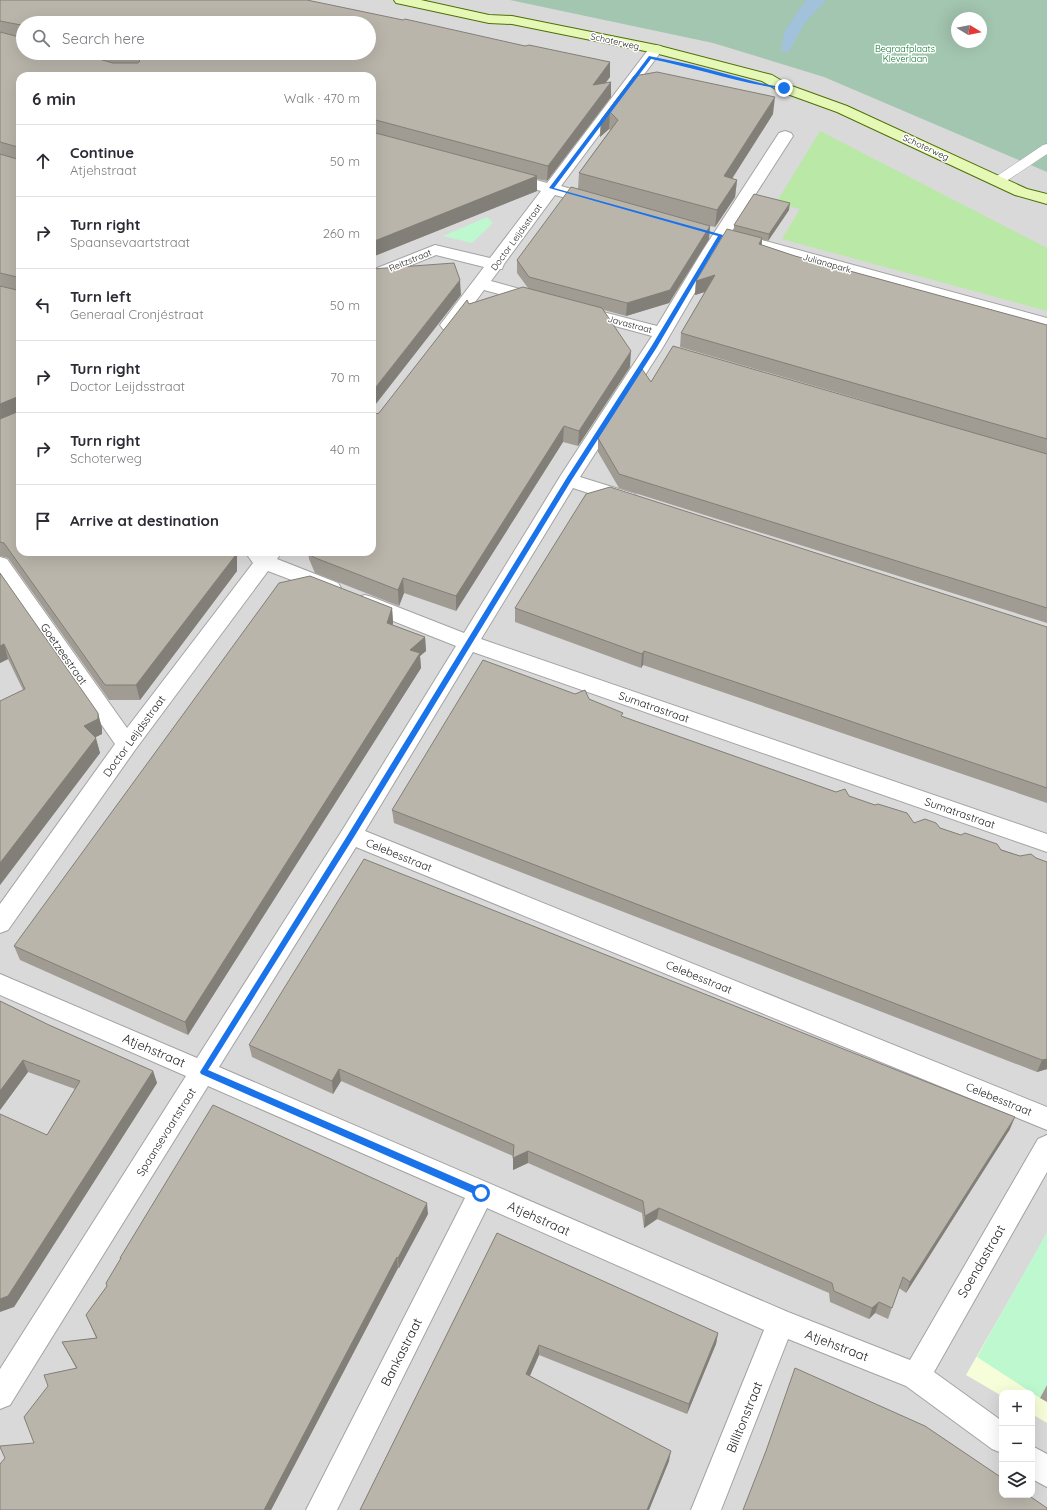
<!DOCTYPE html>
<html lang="en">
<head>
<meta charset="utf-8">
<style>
	body { margin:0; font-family:Quicksand,sans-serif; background:#f2f2f3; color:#2b2b33 }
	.controls { position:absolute; right:12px; bottom:12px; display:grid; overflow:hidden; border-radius:8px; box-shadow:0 4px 16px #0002 }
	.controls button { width:36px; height:36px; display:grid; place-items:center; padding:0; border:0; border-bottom:1px solid #e1e1e2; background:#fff; color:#2b2b33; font:20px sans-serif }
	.compass { position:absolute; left:951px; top:12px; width:36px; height:36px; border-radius:50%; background:#fff; box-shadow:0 4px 16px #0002; rotate:100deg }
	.stop { position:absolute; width:12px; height:12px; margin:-9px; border:3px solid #1a73e8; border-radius:50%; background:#fff }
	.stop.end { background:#1a73e8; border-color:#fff; box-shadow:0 1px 4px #0008 }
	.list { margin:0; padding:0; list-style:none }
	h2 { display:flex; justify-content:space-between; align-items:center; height:52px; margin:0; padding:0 16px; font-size:17px }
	h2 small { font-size:13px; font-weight:400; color:#7c7c81 }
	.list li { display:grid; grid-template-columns:26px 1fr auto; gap:12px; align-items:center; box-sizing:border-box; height:72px; padding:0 16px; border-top:1px solid #e1e1e2 }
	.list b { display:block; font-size:15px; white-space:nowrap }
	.list p { margin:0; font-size:13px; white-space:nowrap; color:#7c7c81 }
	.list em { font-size:13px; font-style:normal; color:#7c7c81 }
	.icon { flex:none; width:22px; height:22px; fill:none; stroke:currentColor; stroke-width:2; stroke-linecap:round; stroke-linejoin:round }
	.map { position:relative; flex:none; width:1047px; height:1510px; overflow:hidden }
	.search { position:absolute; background:#fff; box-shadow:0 4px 16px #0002; left:16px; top:16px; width:360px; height:44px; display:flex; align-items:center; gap:10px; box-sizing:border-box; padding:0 14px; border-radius:22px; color:#7c7c81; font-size:15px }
	.panel { position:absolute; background:#fff; box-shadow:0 4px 16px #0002; left:16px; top:72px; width:360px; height:484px; border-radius:12px }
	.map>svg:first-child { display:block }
</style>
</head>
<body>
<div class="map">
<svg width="1047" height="1510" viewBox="0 0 1047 1510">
	<rect width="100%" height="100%" fill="#edece1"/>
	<path fill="#dad9d9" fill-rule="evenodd" d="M 0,0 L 1047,0 L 1047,1510 L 0,1510 ZM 957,18 L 981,18 L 981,42 L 957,42 ZM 23,23 L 369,23 L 369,53 L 23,53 ZM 20,76 L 372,76 L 372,552 L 20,552 ZM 1002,1393 L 1032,1393 L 1032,1495 L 1002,1495 Z"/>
	<polygon fill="#f6fed9" points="1047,1234 1047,1423 1032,1414 1032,1393 1002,1393 1002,1396 966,1375"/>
	<polygon fill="#b9e8a7" points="820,131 1047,248 1047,311 782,239 800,209 776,203"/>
	<path fill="#a3c6b0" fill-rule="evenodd" d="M 510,0 L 1047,0 L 1047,172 L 824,77 L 713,43 ZM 957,18 L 981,18 L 981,42 L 957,42 Z"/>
	<g fill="#bef8cf">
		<polygon points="487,217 493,223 472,243 443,236"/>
		<polygon points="1047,1232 1047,1385 1040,1398 977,1357"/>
	</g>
	<polygon fill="#a2c2db" points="806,0 826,0 804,24 789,52 781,51 784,32"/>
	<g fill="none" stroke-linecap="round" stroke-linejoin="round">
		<g stroke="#a3a3a3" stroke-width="1">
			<polygon id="lane" points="1047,144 1047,154 1002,184 994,184 992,181 994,178 1043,145"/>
		</g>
		<g stroke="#a3a3a3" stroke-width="2">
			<g id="street">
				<polygon points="656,45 661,46 663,49 561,186 602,198 604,201 602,204 596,206 555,195 504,264 502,269 500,269 491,281 542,295 545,299 542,303 536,304 484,290 455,329 449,330 443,329 440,325 484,267 436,255 372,281 372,270 435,245 490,258 541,191 502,180 500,177 502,174 508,172 547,183 651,46"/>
				<polygon points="785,131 791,133 793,136 730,234 734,233 740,234 1047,318 1047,329 728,242 726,239 663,347 580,477 635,494 638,499 635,504 628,506 573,488 481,639 1047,834 1047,852 473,652 365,831 1047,1107 1047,1130 356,847 219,1067 788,1312 910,1360 1038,1139 1047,1135 1047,1172 934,1372 1002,1421 1002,1453 992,1449 906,1386 788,1339 721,1510 691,1510 764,1330 487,1208 337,1510 306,1510 465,1198 208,1086 10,1405 0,1409 0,1369 186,1076 0,995 0,974 197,1058 343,829 456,646 358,607 355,602 358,597 365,595 372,597 464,633 561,475 652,336 574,315 571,311 574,307 580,306 657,326 703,250 777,136 779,133"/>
				<polygon points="245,552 282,552 277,559 338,583 341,588 338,593 331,595 268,571 135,750 8,930 0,933 0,904 115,744 0,579 0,557 7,559 127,728 253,563"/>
				<polygon points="1032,1446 1047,1454 1047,1487 1032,1479"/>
			</g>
		</g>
		<g stroke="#4e7006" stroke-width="2">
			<polygon id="secondary" points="394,0 421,0 489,15 512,16 656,45 772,75 789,85 847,106 1027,189 1047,194 1047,204 1015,195 837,112 779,91 762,81 655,53 512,24 489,23 401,4 396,3"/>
		</g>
		<use href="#lane" fill="#fff" fill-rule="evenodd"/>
		<use href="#street" fill="#fff" fill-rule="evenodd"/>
		<use href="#secondary" fill="#e6f8b5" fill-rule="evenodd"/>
	</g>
	<g fill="#a09c93" fill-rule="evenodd">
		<path d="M 0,0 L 525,46 L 610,62 L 610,77 L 605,83 L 611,82 L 611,97 L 547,181 L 537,179 L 537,191 L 372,257 L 372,76 L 20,552 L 237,552 L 237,571 L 140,700 L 109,700 L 8,558 L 0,556 ZM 23,23 L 369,53 L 23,53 Z"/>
		<polygon points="634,76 773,114 732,178 737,180 735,197 715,227 710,226 709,239 669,303 626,316 604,310 630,367 578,446 563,442 456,611 404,593 399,606 315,573 309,559 308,552 372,552 379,413 469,304 528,288 517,273 517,260 578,189 579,173 610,130 609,129 600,137 601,120"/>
		<polygon points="789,210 768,241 762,240 762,245 795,256 1047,325 1047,623 619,488 598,452 598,438 651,382 876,404 680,347 681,333 705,292 695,295 696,281 734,231 734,225"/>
		<polygon points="0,573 102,728 102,734 95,737 100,753 0,885 0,701 23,690 8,659 0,663"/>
		<polygon points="392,608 393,623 393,625 425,637 426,651 420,656 421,668 188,1035 20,960 14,946"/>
		<polygon points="515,608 1047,627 1047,803 643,665 641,668 515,622"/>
		<polygon points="575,694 589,699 623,717 836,792 849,796 914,823 940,828 1020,856 1036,858 1047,862 1047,1069 1037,1072 394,823 392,810"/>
		<polygon points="0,1001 49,1025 153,1071 157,1083 14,1307 47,1135 75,1089 28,1072 0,1110"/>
		<polygon points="249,1045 1010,1129 906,1293 899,1288 888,1319 875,1313 869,1319 830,1302 829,1293 657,1219 644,1228 642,1213 528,1163 513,1170 513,1156 341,1081 333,1094 252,1057"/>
		<polygon points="428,1214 399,1268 398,1268 271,1510 0,1510 34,1443 76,1368 62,1342 96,1338 86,1315 107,1286 121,1259 120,1258"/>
		<polygon points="497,1233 718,1333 716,1344 687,1414 539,1355 530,1376 669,1461 649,1510 360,1510"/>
		<polygon points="1047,1385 1047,1402 1040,1398"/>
	</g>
	<g fill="#827f78">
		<polygon points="610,62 610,77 593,100 593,85"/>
		<polygon points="611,82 611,97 547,181 548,166"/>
		<polygon points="775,97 773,114 723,193 724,176"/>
		<polygon points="610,112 609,129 600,137 601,120"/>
		<polygon points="537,176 537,191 372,257 372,242"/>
		<polygon points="737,180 735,197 715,227 717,210"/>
		<polygon points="790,203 789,210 768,241 769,234"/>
		<polygon points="710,226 709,239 669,303 626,316 627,303"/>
		<polygon points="762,238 761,252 759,244"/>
		<polygon points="715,275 714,289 695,295 696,281"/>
		<polygon points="460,280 461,295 372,409 372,392"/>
		<polygon points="631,351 630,367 578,446 579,431"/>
		<polygon points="17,397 20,413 0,421 0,404"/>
		<polygon points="564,426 563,442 456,611 456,596"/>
		<polygon points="235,552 237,552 237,571 140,700 136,685"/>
		<polygon points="403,578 404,593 399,606 398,590"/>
		<polygon points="392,608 393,623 388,637 387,623"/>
		<polygon points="425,637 426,651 420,656 421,668 188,1035 185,1022 410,650"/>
		<polygon points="4,644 8,659 0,663 0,646"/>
		<polygon points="644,651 643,665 641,668 642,654"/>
		<polygon points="98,713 102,728 102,734 88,741 84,726"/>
		<polygon points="96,738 100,753 0,885 0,863"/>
		<polygon points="1047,1059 1047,1069 1037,1072 1042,1060"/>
		<polygon points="23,1060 28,1072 0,1110 0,1091"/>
		<polygon points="339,1069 341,1081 333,1094 332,1081"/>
		<polygon points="153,1071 157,1083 14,1307 0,1312 0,1299"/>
		<polygon points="1015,1117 1010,1129 906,1293 910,1282"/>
		<polygon points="528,1151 528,1163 513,1170 513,1158"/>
		<polygon points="427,1203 428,1214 399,1268 398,1258"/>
		<polygon points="659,1208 657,1219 644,1228 645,1216"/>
		<polygon points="397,1257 398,1268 271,1510 264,1510"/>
		<polygon points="879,1302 875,1313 869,1319 872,1308"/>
		<polygon points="718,1333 716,1344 687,1414 689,1404"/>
		<polygon points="539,1345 539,1355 526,1384 526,1374"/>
		<polygon points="671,1451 669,1461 649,1510 647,1510"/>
	</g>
	<g fill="#bab5ab" stroke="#827f78" fill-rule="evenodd">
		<path d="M 0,0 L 307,0 L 403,20 L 405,19 L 525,46 L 529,45 L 610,62 L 593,85 L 611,82 L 548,166 L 372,119 L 372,76 L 20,76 L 20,552 L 235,552 L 235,556 L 136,685 L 105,685 L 4,543 L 0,542 L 0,419 L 17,412 L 17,397 L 0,404 L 0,286 L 17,290 L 17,277 L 0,273 L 0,154 L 17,159 L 18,147 L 0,142 L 0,32 L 19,37 L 21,35 L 21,25 L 0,21 ZM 23,23 L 369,23 L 369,53 L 122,53 L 136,57 L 140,61 L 138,63 L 113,63 L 78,53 L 23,53 Z"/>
		<polygon points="657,72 775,97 724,176 737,180 717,210 579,173 618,120 610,112 601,120 634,76"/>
		<polygon points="372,132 537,176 372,242"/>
		<polygon points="571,187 710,226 670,290 627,303 529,277 517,260"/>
		<polygon points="754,194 790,203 769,234 734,225"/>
		<polygon points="727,229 762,238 759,244 795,256 1047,325 1047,439 681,333 715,275 696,281"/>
		<polygon points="454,263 460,280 372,392 372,269"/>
		<polygon points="523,287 602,308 631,351 579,431 564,426 456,596 403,578 398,590 313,557 311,552 372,552 372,415 379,413 467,300 469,304"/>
		<polygon points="673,346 1047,454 1047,608 619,474 598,438 642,369 651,382"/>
		<polygon points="610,487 1047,627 1047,788 644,651 642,654 515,608 586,494"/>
		<polygon points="0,573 98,713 98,719 84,726 96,738 0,863 0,701 25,689 4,644 0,646"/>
		<polygon points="310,576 392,608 387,623 425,637 410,650 420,653 185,1022 14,946 279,583"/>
		<polygon points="483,660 575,694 585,690 589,699 623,713 621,716 836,792 845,789 849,796 875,805 878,804 907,813 914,823 925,819 936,823 940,828 961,835 965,833 997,844 1001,850 1020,856 1031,854 1036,858 1047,862 1047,1059 1042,1060 392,810"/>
		<polygon points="364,859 1015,1117 910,1282 903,1277 892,1308 879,1302 872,1308 834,1291 832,1283 659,1208 645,1216 643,1201 528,1151 513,1158 514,1145 339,1069 332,1081 249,1045"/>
		<polygon points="0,1001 49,1025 153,1071 8,1296 0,1299 0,1114 47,1135 80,1081 23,1060 0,1091"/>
		<polygon points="213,1105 427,1203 398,1258 397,1257 264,1510 0,1510 0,1464 5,1458 0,1447 0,1446 34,1443 24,1417 48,1386 44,1375 77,1368 62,1342 97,1338 86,1315 107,1286 106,1283 121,1258 120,1258"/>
		<polygon points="497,1233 718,1333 689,1404 539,1345 526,1374 671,1451 647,1510 360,1510"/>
		<polygon points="795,1368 925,1426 1002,1478 1002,1495 1028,1495 1047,1508 1047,1510 743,1510 766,1451"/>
	</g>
	<path fill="#1a73e8" d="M 649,56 L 692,65 L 760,83 L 786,88 L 784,89 C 739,83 696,68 651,59 L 554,188 L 723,235 L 657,347 L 571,481 L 354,837 L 208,1070 L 484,1190 L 484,1196 L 481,1197 L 201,1074 L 200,1072 L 349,833 L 566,479 L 651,347 L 718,236 L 549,188 Z"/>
	<g text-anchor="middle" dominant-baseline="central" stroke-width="3" stroke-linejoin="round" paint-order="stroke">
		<g font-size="9" fill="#1c1c1c" stroke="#fff">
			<text transform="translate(615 41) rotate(12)">Schoterweg</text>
			<text transform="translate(926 147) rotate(25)">Schoterweg</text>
			<text transform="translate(516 237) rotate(-54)">Doctor Leijdsstraat</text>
			<text transform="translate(410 260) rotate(-22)">Reitzstraat</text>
			<text transform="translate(827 263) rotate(16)">Julianapark</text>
			<text transform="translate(630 324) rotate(15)">Javastraat</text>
		</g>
		<g font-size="9" fill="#0c772c" stroke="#fff">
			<text x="905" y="48">Begraafplaats<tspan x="905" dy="10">Kleverlaan</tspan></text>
		</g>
		<g font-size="11" fill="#1c1c1c" stroke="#fff">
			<text transform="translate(64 654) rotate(55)">Goetzeestraat</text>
			<text transform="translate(654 707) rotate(19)">Sumatrastraat</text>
			<text transform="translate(134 736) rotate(-54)">Doctor Leijdsstraat</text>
			<text transform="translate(960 813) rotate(19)">Sumatrastraat</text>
			<text transform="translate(399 855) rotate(22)">Celebesstraat</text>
			<text transform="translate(699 977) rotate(22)">Celebesstraat</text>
			<text transform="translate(999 1099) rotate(22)">Celebesstraat</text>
			<text transform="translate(166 1132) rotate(-58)">Spaansevaartstraat</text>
		</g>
		<g font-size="13" fill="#1c1c1c" stroke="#fff">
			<text transform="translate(154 1050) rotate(23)">Atjehstraat</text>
			<text transform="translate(539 1218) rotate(24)">Atjehstraat</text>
			<text transform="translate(981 1261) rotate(-60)">Soendastraat</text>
			<text transform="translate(837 1345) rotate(21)">Atjehstraat</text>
			<text transform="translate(401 1352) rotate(-63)">Bankastraat</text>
			<text transform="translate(744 1417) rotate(-68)">Billitonstraat</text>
		</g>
	</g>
</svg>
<div class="controls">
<button>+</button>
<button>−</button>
<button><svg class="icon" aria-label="layers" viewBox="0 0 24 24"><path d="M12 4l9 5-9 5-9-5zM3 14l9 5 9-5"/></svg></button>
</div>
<svg class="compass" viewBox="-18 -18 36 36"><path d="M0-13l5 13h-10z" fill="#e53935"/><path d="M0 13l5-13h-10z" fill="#7c7c81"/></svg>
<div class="stop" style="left:481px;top:1193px"></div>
<div class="stop end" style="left:784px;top:88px"></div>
<div class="search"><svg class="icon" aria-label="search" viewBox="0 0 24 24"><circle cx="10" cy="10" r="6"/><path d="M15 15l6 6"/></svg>Search here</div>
<section class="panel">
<h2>6 min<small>Walk · 470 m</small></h2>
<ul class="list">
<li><svg class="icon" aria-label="ahead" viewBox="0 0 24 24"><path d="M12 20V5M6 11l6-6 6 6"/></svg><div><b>Continue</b><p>Atjehstraat</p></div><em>50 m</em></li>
<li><svg class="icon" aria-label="right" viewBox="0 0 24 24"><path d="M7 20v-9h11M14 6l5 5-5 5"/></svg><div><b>Turn right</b><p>Spaansevaartstraat</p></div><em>260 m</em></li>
<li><svg class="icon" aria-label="left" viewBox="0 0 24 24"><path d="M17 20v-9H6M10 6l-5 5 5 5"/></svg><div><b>Turn left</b><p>Generaal Cronjéstraat</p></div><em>50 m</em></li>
<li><svg class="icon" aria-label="right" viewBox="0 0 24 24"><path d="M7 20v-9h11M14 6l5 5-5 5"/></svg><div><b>Turn right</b><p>Doctor Leijdsstraat</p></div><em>70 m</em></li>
<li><svg class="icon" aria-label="right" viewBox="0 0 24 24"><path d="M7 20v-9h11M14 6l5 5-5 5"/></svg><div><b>Turn right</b><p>Schoterweg</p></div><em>40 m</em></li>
<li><svg class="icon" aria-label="arrive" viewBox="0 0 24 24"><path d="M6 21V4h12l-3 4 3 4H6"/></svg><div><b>Arrive at destination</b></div></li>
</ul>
</section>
</div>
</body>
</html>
